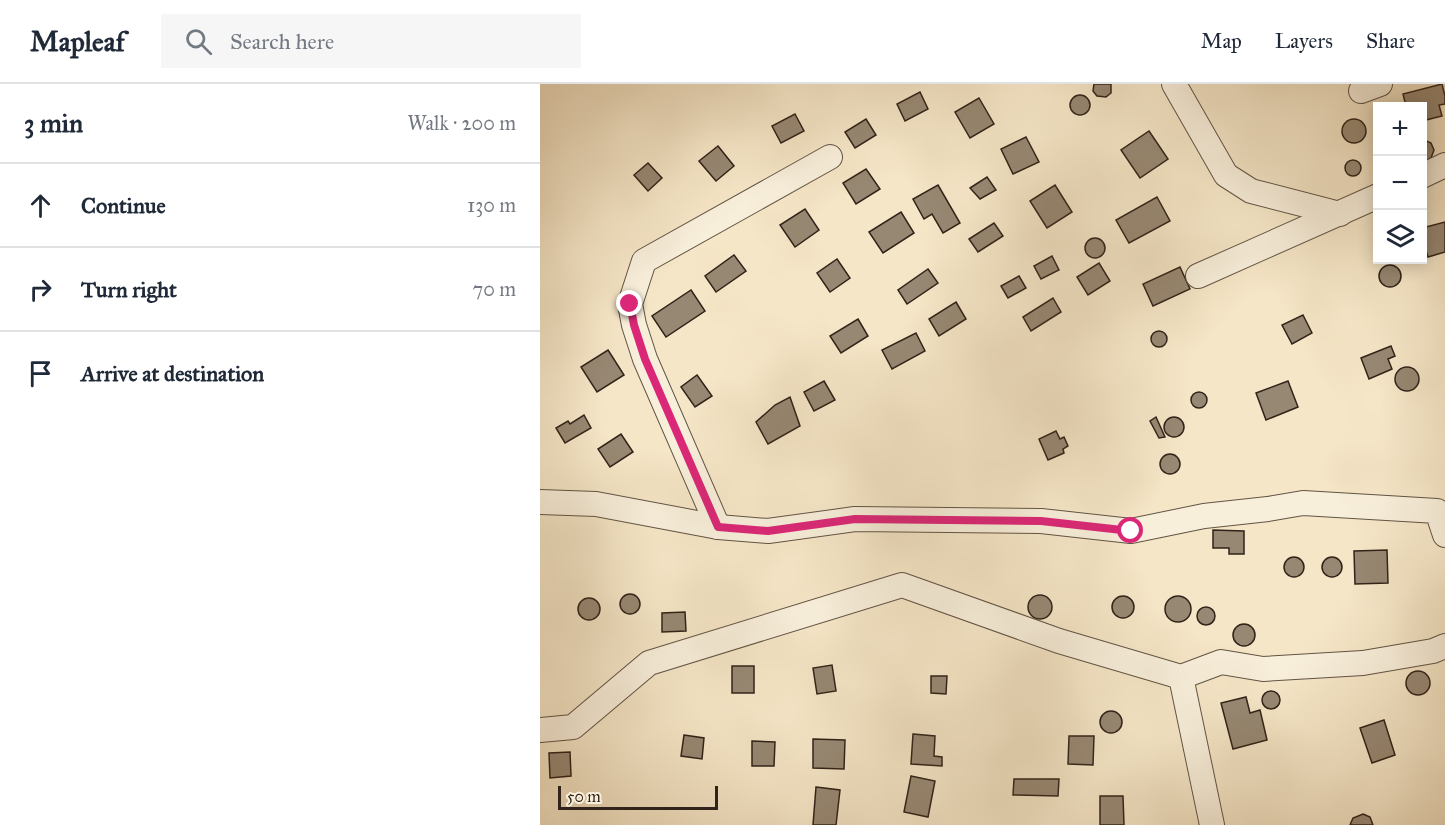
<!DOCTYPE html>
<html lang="en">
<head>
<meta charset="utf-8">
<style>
	body { margin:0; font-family:"IM FELL Great Primer",serif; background:#f6f6f7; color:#1f2937 }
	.controls { position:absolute; right:18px; top:18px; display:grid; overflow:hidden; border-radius:0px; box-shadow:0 3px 15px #0003 }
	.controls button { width:54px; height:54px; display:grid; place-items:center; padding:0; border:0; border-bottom:2px solid #e0e1e3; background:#fff; color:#1f2937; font:30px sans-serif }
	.scale { position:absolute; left:18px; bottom:15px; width:160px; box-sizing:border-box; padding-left:6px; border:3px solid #312319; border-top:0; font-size:16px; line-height:21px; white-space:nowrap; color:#312319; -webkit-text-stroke:4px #f8efdb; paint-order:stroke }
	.stop { position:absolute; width:18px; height:18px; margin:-14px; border:4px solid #db2777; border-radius:50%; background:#fff }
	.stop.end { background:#db2777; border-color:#fff; box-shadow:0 2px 6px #0008 }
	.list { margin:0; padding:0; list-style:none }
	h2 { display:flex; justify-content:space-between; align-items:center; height:78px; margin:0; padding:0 24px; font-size:26px }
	h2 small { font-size:20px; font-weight:400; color:#747a83 }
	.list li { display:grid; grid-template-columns:39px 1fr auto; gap:18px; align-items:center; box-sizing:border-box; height:84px; padding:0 24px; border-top:2px solid #e0e1e3 }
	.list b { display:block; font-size:22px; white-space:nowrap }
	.list em { font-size:20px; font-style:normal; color:#747a83 }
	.icon { flex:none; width:33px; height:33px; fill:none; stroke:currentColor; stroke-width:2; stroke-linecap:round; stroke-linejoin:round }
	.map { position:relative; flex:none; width:905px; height:741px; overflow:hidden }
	header { display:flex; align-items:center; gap:36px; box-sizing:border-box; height:84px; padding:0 30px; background:#fff; border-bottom:2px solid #e0e1e3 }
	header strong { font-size:28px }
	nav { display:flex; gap:33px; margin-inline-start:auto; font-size:21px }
	.search { width:420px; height:54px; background:#f6f6f7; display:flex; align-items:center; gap:15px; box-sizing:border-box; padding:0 21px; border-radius:0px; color:#747a83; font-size:22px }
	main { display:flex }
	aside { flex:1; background:#fff }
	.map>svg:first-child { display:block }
</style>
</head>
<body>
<header>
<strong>Mapleaf</strong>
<div class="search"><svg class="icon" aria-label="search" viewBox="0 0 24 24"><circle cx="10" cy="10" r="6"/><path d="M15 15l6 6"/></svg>Search here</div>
<nav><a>Map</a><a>Layers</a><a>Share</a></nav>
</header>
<main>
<aside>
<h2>3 min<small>Walk · 200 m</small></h2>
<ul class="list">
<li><svg class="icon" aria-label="ahead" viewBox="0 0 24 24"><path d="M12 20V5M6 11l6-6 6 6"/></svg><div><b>Continue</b></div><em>130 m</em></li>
<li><svg class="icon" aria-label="right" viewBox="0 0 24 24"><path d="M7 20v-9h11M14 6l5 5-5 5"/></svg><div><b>Turn right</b></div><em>70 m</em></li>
<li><svg class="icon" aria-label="arrive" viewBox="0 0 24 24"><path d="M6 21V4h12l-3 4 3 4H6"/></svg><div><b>Arrive at destination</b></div></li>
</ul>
</aside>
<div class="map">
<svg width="905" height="741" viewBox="0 0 905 741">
	<rect width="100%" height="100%" fill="#f5e6c7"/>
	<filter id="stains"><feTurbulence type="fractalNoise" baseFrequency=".00333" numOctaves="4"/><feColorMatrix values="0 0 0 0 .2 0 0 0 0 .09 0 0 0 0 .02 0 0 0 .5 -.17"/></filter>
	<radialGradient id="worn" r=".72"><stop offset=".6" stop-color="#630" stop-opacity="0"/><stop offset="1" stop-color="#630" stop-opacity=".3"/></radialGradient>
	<g fill="#978873" stroke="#312319" stroke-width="1.5">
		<polygon points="554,0 571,0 571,9 566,13 557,12 553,7"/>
		<polygon points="902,0 905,12 905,20 899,21 902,32 882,37 882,22 866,22 863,10"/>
		<polygon points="380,8 388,25 365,37 357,20"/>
		<circle cx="540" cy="21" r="10"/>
		<polygon points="439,14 454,40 430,54 415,28"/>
		<polygon points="255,30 264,47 241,59 232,42"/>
		<circle cx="814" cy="47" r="12"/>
		<polygon points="326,35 336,51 315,64 305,48"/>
		<polygon points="609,47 628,75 600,94 581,66"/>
		<polygon points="486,53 499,78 473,90 461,65"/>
		<polygon points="882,55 891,59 894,66 891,74 882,79"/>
		<polygon points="178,62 194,82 176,97 159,77"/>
		<circle cx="813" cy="84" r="8"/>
		<polygon points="108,79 122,94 108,107 94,91"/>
		<polygon points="326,85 340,105 316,120 303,99"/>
		<polygon points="447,93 456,106 440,115 430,104"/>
		<polygon points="398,101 420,139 403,149 392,130 384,135 373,115"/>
		<polygon points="515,101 532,128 507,144 490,117"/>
		<polygon points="617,113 630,137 589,159 576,136"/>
		<polygon points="265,125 279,146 255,163 240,141"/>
		<polygon points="361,128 374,149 343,169 329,148"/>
		<polygon points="905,138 905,168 888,173 882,155 882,144"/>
		<polygon points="454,139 463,152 438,168 429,155"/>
		<circle cx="555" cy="164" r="10"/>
		<polygon points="194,171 206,187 176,208 165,192"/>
		<polygon points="512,172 519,186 501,195 494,182"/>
		<polygon points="297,175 310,194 290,208 277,189"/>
		<polygon points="559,179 570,197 548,211 537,193"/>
		<circle cx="850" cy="192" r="11"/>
		<polygon points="640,183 650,205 613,222 603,200"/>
		<polygon points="388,185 398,199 367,220 358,206"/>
		<polygon points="479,192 486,204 468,214 461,202"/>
		<polygon points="151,206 165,227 126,253 112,232"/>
		<polygon points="513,214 521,228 491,247 483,233"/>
		<polygon points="416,218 426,235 399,252 389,235"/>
		<polygon points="763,231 772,249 752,260 742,241"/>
		<polygon points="318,235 328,252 301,269 290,252"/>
		<circle cx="619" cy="255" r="8"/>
		<polygon points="376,249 385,267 352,285 342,266"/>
		<polygon points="851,262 855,272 848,275 852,285 829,295 821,274"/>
		<polygon points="68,266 84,291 57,308 41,283"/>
		<circle cx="867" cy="295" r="12"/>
		<polygon points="157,291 172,312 155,323 141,303"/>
		<polygon points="284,297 295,316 274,327 264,308"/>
		<polygon points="748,297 758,323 726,336 716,309"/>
		<circle cx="659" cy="316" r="8"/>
		<polygon points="250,313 260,342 228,360 216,338 235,321"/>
		<polygon points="44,331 51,344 25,359 16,344 28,337 30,340"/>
		<circle cx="634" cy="343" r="10"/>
		<polygon points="616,333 625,353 619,354 610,337"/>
		<polygon points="516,347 520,355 524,353 528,362 523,365 524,369 508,376 499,355"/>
		<polygon points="81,350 93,368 70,383 58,365"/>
		<circle cx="630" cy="380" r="10"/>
		<polygon points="673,446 704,447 704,470 689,470 689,464 673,464"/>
		<polygon points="847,466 848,499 815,500 814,467"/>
		<circle cx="754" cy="483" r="10"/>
		<circle cx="792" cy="483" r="10"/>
		<circle cx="90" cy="520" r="10"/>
		<circle cx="500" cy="523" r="12"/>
		<circle cx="638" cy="525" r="13"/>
		<circle cx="583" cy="523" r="11"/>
		<circle cx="49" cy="525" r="11"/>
		<circle cx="666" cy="532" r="9"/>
		<polygon points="145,528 146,547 122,548 122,529"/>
		<circle cx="704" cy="551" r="11"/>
		<polygon points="292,581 296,607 277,610 273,584"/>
		<rect x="192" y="582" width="22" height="27"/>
		<circle cx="878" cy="599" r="12"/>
		<polygon points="391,592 407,592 406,610 391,609"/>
		<circle cx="731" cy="616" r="9"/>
		<polygon points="706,613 710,629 720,626 727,656 693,665 681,619"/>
		<circle cx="571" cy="638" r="11"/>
		<polygon points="844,636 855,671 832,679 820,644"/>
		<polygon points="373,650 395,652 394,672 402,673 402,682 371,680"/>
		<polygon points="144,651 164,654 162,675 141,672"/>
		<polygon points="529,652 554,652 553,681 528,680"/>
		<polygon points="273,655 305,656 304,685 273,684"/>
		<polygon points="212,657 235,658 234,682 212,682"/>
		<polygon points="30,668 31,692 10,694 9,669"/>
		<polygon points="371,692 395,697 388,733 364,728"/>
		<polygon points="474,695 519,695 518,712 473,711"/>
		<polygon points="276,703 300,706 296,741 273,741"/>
		<polygon points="560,712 583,712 584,741 560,741"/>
		<polygon points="823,730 830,733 833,741 810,741 813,734"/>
	</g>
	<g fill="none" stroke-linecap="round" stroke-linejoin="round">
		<g stroke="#625444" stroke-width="26">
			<g id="street">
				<polyline points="634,0 686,91 711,107 800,130"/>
				<polyline points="821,7 840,0"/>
				<polyline points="882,92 905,81"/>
				<polyline points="658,192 838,112"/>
				<polyline points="0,418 56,420 178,443 228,447 315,435 501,437 591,447 664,432 728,425 763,419 897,427 905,451"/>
				<polyline points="178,443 105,275 94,241 90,220 104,177 290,73"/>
				<polyline points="641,593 672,741"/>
				<polyline points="0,646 33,643 109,579 362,501 519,557 641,593 681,578 723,585 823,579 893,567 905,562"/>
			</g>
		</g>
		<use href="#street" stroke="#f8efdb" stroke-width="24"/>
	</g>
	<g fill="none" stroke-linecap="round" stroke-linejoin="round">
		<polyline stroke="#db2777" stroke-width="8" points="90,220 94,241 105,275 178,443 228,447 315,435 501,437 591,447"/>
	</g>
	<rect width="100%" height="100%" filter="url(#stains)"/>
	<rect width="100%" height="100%" fill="url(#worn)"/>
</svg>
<div class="controls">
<button>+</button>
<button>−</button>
<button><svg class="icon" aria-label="layers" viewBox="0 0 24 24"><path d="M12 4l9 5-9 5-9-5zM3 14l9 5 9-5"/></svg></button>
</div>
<div class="scale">50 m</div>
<div class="stop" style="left:591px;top:447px"></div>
<div class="stop end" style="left:90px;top:220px"></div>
</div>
</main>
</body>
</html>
